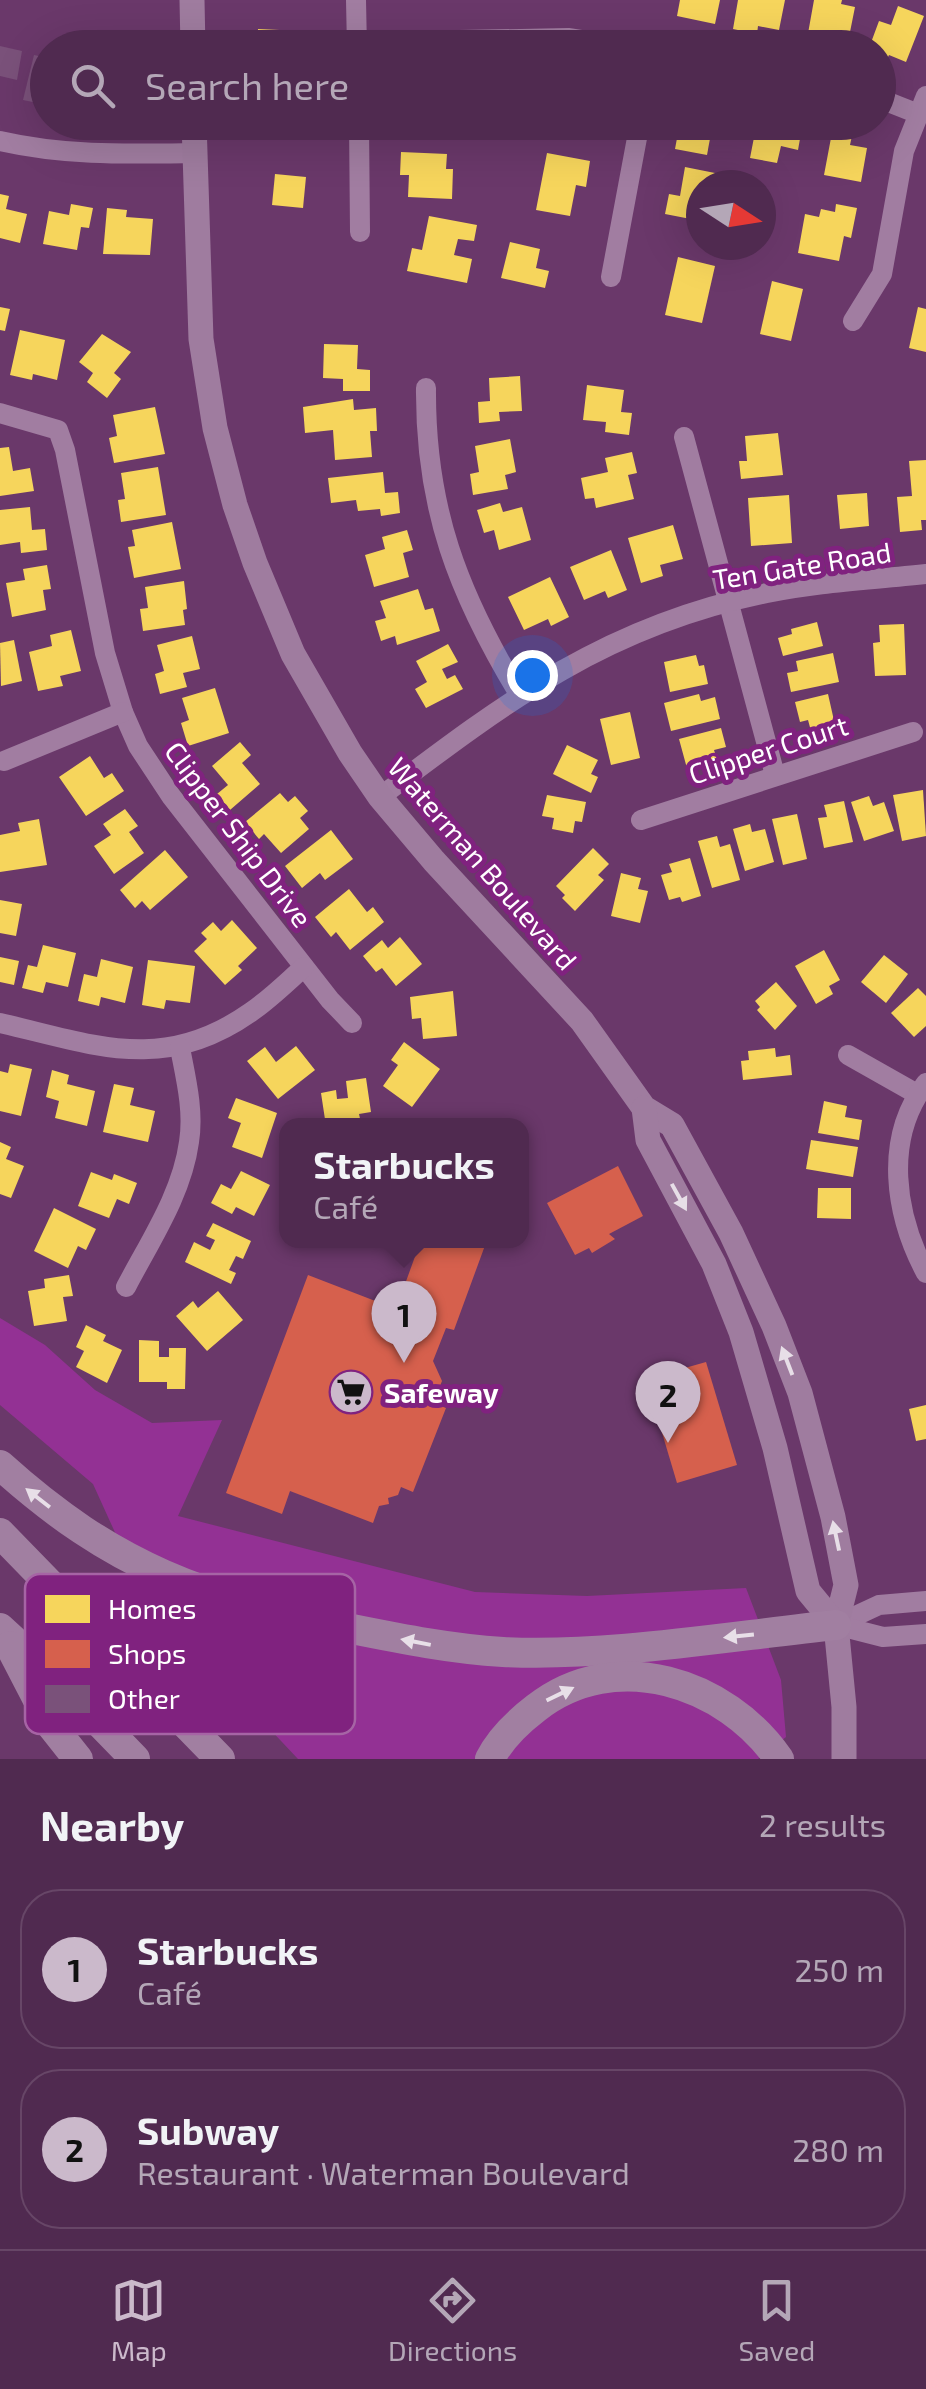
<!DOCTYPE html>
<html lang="en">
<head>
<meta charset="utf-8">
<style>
	body { margin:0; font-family:"Exo 2",sans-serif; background:#563257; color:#f1f3f6 }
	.compass { position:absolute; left:686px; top:170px; width:90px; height:90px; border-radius:50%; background:#502a50; box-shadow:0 10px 40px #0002; rotate:102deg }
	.you { position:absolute; left:532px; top:675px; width:35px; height:35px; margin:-25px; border:8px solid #fff; border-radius:50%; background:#1a73e8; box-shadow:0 0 0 15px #1a73e833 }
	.badge { display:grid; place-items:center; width:65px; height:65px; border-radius:50%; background:#cbb9cb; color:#111; font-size:32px; font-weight:700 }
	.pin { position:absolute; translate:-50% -82px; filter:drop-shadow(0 2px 5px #0008) }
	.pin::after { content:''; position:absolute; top:52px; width:35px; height:30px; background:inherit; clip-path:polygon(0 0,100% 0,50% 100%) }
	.popup { position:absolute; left:279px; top:1118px; width:250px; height:130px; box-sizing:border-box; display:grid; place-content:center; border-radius:20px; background:#502a50; filter:drop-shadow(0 2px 8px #0005); font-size:32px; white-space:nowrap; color:#b4a7b7 }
	.popup b { font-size:38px; color:#f1f3f6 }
	.popup::after { content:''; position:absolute; left:50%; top:100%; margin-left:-20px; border:20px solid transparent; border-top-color:#502a50 }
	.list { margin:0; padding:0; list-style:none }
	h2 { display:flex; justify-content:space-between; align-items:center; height:130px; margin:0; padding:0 40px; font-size:42px }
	h2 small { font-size:32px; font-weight:400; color:#b4a7b7 }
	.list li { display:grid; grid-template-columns:65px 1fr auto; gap:30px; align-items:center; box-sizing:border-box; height:160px; margin:0 20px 20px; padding:0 20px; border:2px solid #674667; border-radius:40px }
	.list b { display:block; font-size:38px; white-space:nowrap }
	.list p { margin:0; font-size:32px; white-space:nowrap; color:#b4a7b7 }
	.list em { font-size:32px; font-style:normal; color:#b4a7b7 }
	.icon { flex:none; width:55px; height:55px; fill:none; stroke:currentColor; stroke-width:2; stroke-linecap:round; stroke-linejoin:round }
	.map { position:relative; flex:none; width:926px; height:1759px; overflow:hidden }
	.search { position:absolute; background:#502a50; box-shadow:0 10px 40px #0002; left:30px; right:30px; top:30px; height:110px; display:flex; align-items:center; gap:25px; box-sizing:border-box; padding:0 35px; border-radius:55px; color:#b4a7b7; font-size:38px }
	.sheet { height:490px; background:#502a50 }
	nav { display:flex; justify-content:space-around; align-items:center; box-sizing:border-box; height:140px; border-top:2px solid #674667; background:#502a50; font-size:28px; color:#b4a7b7 }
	nav a { display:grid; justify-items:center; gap:5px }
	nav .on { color:#cbb9cb }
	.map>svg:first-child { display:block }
</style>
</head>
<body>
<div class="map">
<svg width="926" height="1759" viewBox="0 0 926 1759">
	<rect width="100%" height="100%" fill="#6a386a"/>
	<polygon fill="#933194" points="0,1318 45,1345 95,1390 152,1423 222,1420 178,1516 475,1592 587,1596 746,1588 781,1680 786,1737 758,1759 298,1759 143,1594 93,1484 0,1405"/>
	<g fill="#f6d55c">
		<polygon points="680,0 720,0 715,24 677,16"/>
		<polygon points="738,0 785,0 779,30 758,26 757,34 733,29"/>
		<polygon points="814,0 842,0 841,4 855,7 847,47 807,39"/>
		<polygon points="898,6 924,16 906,62 889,55 887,59 878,56 878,48 869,48 879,21 891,25"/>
		<polygon points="258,29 301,31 301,48 257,48"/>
		<polygon points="548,122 597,122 595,136 547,127"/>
		<polygon points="680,122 713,122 707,155 675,149"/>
		<polygon points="757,122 803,122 798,150 781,146 777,163 750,158"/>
		<polygon points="834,122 854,126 850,145 867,148 861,182 824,175"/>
		<polygon points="401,152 447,154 446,169 453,169 452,199 408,197 409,175 400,175"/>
		<polygon points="547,153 590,161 586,187 576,185 570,216 536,210"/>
		<polygon points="685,167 720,174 718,185 701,185 701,221 665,214 669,194 680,196"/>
		<polygon points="275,174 306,177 303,208 272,205"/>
		<polygon points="0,194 9,196 6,209 27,214 20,243 0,238"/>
		<polygon points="71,204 93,208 89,228 81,227 77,250 43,244 49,211 69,215"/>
		<polygon points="836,204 857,208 851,238 844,236 839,261 798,253 805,214 819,217 821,209 835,212"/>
		<polygon points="107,208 127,210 126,217 153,219 150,255 103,254"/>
		<polygon points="429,216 477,225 474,241 458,239 454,255 472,259 467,283 407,271 412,248 422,250"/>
		<polygon points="510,242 540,249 536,268 549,271 545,288 501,278"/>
		<polygon points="678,257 715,266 702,323 665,315"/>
		<polygon points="772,281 803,289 791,341 760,334"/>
		<polygon points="0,307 10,309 5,331 0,330"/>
		<polygon points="918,307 926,309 926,352 909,348"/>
		<polygon points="20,330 65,340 57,380 33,374 32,380 10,375"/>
		<polygon points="102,334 131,352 114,373 121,379 107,398 87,382 93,373 79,362"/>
		<polygon points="324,344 358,345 357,369 370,370 370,391 343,391 343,379 323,378"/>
		<polygon points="520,376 522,411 499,412 500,421 479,423 478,402 490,401 489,378"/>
		<polygon points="587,385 624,390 621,412 632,413 629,435 605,432 606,422 583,420"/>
		<polygon points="353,399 354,410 376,408 377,431 370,431 372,457 335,460 333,430 305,433 303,407"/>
		<polygon points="155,407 165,454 114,463 109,438 117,436 113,415"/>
		<polygon points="778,433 783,475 741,479 739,461 747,461 745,436"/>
		<polygon points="510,439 516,472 505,475 508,489 473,495 470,474 479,472 475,446"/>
		<polygon points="9,447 13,471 30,468 34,491 0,496 0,448"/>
		<polygon points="632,452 637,473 628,475 634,499 596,508 594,498 585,499 581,478 608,472 605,458"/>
		<polygon points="926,460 926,520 921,520 922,530 900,532 897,497 912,496 909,461"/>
		<polygon points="158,467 166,515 121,522 118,500 125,499 121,473"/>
		<polygon points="383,472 385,493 398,492 400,513 381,516 380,509 358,511 356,500 331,503 328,478"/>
		<polygon points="867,493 869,526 840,529 837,495"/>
		<polygon points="789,495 792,543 751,546 748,498"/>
		<polygon points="500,503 503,512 522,507 531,540 499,550 494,530 484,533 477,510"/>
		<polygon points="30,507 32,530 45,529 47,550 21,553 20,542 0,545 0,510"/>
		<polygon points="172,522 181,569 134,578 128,547 135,546 132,530"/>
		<polygon points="673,525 683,559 660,565 663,576 641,583 628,538"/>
		<polygon points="407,530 413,550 403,553 409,577 374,587 365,555 385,549 382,537"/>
		<polygon points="611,550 627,590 608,598 605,591 584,600 570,567"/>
		<polygon points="47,565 51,589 43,590 46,610 12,617 6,583 25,580 23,569"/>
		<polygon points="550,577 569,617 551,626 548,619 524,630 508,597"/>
		<polygon points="184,581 187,609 183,610 185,625 143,631 140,609 148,608 145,587"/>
		<polygon points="418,589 425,610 433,608 440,631 397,645 395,636 381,641 375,621 386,618 380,601"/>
		<polygon points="817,622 823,646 783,656 778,638 792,634 791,629"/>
		<polygon points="904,624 906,675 875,676 873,643 880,642 879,625"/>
		<polygon points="71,630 81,671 60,676 63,686 38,691 29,652 52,646 50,635"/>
		<polygon points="192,636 200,669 183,673 187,687 160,694 155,674 164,671 157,645"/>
		<polygon points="14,640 22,681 1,686 0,643"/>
		<polygon points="448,644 458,662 442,669 447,679 455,675 463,689 426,708 415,689 427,682 416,661"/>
		<polygon points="833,653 839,682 791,692 787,673 798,671 796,661"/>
		<polygon points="696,655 699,666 704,665 708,684 670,692 664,662"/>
		<polygon points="215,688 229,733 188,746 181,723 189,720 182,698"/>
		<polygon points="699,694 701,701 715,697 720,719 671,731 664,703"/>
		<polygon points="828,694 835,725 811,731 808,720 800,722 795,702"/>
		<polygon points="630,712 640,758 611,765 600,719"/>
		<polygon points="721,728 726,747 714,750 718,763 688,772 679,739"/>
		<polygon points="240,742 251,755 242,763 260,784 230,810 217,794 228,785 212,766"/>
		<polygon points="567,745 598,760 591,774 598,777 591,793 553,774"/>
		<polygon points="90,756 104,778 112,773 124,791 86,816 59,777"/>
		<polygon points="923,790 926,836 902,841 893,795"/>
		<polygon points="280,793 288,802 295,796 308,811 300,818 309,829 281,853 264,834 259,839 245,822"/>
		<polygon points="547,795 586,802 582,822 575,821 573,833 552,829 554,818 542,816"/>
		<polygon points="869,796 873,806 884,802 894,831 864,841 851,802"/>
		<polygon points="844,801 853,842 824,848 818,818 827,817 824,805"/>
		<polygon points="125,809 138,826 129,832 144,853 114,874 94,846 111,835 103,824"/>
		<polygon points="797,814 807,859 783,865 772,819"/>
		<polygon points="39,819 47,865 0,872 0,835 20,831 18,823"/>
		<polygon points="750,824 752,832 765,829 774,862 745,871 733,829"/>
		<polygon points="331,830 353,859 325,880 320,873 302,888 285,866"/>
		<polygon points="717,836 720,847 730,844 740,880 712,888 698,841"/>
		<polygon points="593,848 609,864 598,875 604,880 575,911 562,898 565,895 556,886"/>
		<polygon points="165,850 188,877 150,910 142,901 135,908 120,890"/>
		<polygon points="690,858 701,896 682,902 680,897 669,900 661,875 672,872 669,864"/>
		<polygon points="621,873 641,878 638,889 648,891 640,923 611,916"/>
		<polygon points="349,889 367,912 373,907 384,922 350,950 336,932 331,937 315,917"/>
		<polygon points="0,900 22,904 16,936 0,933"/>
		<polygon points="232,920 257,948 238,966 242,970 225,985 194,951 207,939 201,933 213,922 221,931"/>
		<polygon points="400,937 422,964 396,986 382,968 376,972 363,956 382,940 388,948"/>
		<polygon points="43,945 76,953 68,987 46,982 43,993 22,988 28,965 37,967"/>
		<polygon points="824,950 840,980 829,986 833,994 816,1004 795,966"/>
		<polygon points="884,955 908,974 886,1003 861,982"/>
		<polygon points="0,957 19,961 14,985 0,982"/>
		<polygon points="101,959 133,967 125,1003 101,997 99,1006 78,1001 84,974 97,977"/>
		<polygon points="148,960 195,966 190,1003 166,1000 164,1009 142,1005"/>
		<polygon points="776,982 797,1006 775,1030 757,1010 760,1007 755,1001"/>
		<polygon points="918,988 926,996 926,1026 914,1037 891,1013"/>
		<polygon points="453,991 457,1036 423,1039 421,1018 412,1019 410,997"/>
		<polygon points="404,1042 440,1069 412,1107 383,1086 398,1065 391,1060"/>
		<polygon points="296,1046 315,1070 278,1099 247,1061 265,1047 276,1062"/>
		<polygon points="775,1048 776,1057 790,1055 792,1075 743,1080 741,1061 749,1060 748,1051"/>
		<polygon points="10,1064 32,1069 21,1116 0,1111 0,1071 8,1073"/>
		<polygon points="52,1070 69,1075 67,1084 95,1091 87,1126 55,1118 59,1101 46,1097"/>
		<polygon points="366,1078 371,1112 359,1114 361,1123 326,1126 321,1093 336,1090 337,1099 348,1098 346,1081"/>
		<polygon points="114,1084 134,1088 130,1105 155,1111 148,1142 103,1132"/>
		<polygon points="236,1098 277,1113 262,1158 232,1147 241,1123 228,1118"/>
		<polygon points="824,1101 847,1106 845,1117 862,1120 859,1140 818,1133"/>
		<polygon points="811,1140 858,1147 853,1177 806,1169"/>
		<polygon points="0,1142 11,1147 6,1159 24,1166 11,1198 0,1194"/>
		<polygon points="241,1171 270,1185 254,1216 236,1207 232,1214 211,1203 221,1184 231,1189"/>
		<polygon points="91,1172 112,1180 114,1174 137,1183 129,1204 117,1199 109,1218 78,1206"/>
		<polygon points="818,1188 851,1188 851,1219 817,1218"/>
		<polygon points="54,1208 96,1229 86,1250 78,1246 68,1268 34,1251"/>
		<polygon points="213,1223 251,1241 243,1259 236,1256 229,1270 236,1273 231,1284 185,1262 194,1242 210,1250 215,1240 206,1236"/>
		<polygon points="69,1275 73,1296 63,1297 67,1321 34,1326 28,1291 45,1288 44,1279"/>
		<polygon points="218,1291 243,1320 207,1351 176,1316 193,1301 198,1308"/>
		<polygon points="86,1325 106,1335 103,1341 122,1350 107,1383 76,1367 84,1351 76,1347"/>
		<polygon points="139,1340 159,1341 159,1357 169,1357 169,1348 186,1348 185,1389 167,1389 167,1382 139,1382"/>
		<polygon points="926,1405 926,1439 916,1441 909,1409"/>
	</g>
	<g fill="#d6604d">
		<polygon points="618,1166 643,1216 609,1234 615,1239 592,1253 589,1248 575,1255 547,1203"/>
		<polygon points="421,1240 487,1240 454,1330 446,1328 433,1361 442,1381 433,1403 446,1408 413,1492 401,1487 398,1495 388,1498 389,1504 379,1506 373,1523 290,1491 282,1514 226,1493 308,1275 396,1309"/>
		<polygon points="706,1362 737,1465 677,1483 646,1379"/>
	</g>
	<g fill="#7a517a">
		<polygon points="0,46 22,51 17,80 0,76"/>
		<polygon points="34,55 48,58 47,105 23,100"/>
	</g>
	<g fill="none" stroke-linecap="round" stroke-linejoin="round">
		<g stroke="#a17da1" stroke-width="20">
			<polyline points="356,0 357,48"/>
			<polyline points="357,42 568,38 631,48"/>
			<polyline points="878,98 916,113"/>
			<polyline points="359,122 360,232"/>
			<path d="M 0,141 C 65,156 128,154 195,153"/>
			<polyline points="611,277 640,122"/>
			<polyline points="853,321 882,274 904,151 926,96"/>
			<path d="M 426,388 C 425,508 458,593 519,694"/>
			<polyline points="0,413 58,430 65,450 105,653 123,712 138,746 171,796 330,1000 352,1023"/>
			<polyline points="684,437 775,775"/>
			<polyline points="4,761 123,712"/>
			<path d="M 380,797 C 507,701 607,625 767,593 C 819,582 873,580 926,574"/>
			<polyline points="641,820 913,732"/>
			<path d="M 0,1023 C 96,1045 163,1074 251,1012 C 270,999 287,982 304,967"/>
			<polyline points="848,1055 917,1094"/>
			<path d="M 926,1083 C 883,1139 895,1215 926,1273"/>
			<path d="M 126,1287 C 150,1241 182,1194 189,1142 C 194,1111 186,1079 180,1048"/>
			<polyline points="836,1625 879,1605 926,1601"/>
			<polyline points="836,1625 883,1637 926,1634"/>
		</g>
		<g stroke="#9f7c9f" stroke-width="25">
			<polyline points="192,0 193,48"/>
			<polyline points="194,122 201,339 215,428 235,505 255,563 293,654 350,753 380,797 434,861 582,1021 644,1108 672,1125 731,1233 774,1326 800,1393 833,1517 846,1585 836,1625 844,1707 844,1759"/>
			<polyline points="644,1108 648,1140 714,1264 741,1332 775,1448 808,1591 836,1625"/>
		</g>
		<g stroke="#a17fa1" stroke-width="30">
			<path d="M 0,1465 C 114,1568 204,1599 352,1629 C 402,1639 452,1649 503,1652 C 610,1657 729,1636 836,1625"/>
			<polyline points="0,1533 220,1759"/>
			<polyline points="0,1628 73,1695 135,1759"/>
			<polyline points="10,1646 51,1725 78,1759"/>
			<path d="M 490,1759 C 500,1739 519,1721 536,1708 C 615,1646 726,1682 779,1759"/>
		</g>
	</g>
	<defs><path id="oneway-solid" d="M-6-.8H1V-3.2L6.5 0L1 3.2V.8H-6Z" transform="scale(2.5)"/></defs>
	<g fill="#e7dee7">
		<use href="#oneway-solid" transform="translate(679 1197) rotate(61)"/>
		<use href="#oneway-solid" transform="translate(787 1361) rotate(-111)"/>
		<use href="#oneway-solid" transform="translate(836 1536) rotate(-102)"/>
	</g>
	<g fill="#e8dfe8">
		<use href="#oneway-solid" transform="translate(38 1498) rotate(-142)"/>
		<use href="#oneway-solid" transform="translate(739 1636) rotate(174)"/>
		<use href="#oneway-solid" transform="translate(416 1642) rotate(-169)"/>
		<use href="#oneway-solid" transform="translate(560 1694) rotate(-26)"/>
	</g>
	<defs>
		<g id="supermarket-disc" transform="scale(2.25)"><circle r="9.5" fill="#cbb9cb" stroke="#80227f"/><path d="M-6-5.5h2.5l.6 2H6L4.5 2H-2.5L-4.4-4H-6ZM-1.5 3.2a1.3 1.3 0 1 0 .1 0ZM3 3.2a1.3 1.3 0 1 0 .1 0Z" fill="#111"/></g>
	</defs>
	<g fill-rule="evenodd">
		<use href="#supermarket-disc" x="351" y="1392"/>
	</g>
	<g text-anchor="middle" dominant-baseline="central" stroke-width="10" stroke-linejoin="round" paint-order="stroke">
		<g font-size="28" fill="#fff" stroke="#80227f">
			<text transform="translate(802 565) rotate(-9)">Ten Gate Road</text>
			<text transform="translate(768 749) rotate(-18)">Clipper Court</text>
			<text transform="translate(239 834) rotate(53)">Clipper Ship Drive</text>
			<text transform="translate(483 863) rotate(49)">Waterman Boulevard</text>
		</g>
		<g font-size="28" font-weight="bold" fill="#fff" stroke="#80227f" text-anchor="start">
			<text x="384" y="1392">Safeway</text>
		</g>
	</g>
	<rect x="25" y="1574" width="330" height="160" rx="15" fill="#80227f" stroke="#a664a5" stroke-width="2.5"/>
	<rect x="45" y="1595" width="45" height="28" fill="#f6d55c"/>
	<rect x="45" y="1640" width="45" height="28" fill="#d6604d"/>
	<rect x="45" y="1685" width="45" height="28" fill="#7a517a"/>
	<g font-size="28" fill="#fff">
		<text x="108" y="1619">Homes</text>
		<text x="108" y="1664">Shops</text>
		<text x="108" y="1709">Other</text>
	</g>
</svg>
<svg class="compass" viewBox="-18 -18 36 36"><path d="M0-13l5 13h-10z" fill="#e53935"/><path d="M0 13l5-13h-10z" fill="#b4a7b7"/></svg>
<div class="you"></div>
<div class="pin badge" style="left:404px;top:1363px">1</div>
<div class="popup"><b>Starbucks</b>Café</div>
<div class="pin badge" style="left:668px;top:1443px">2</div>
<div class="search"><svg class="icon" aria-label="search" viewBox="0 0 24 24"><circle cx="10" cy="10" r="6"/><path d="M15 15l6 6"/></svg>Search here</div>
</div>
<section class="sheet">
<h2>Nearby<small>2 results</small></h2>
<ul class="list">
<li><span class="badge">1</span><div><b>Starbucks</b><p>Café</p></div><em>250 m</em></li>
<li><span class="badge">2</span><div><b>Subway</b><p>Restaurant · Waterman Boulevard</p></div><em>280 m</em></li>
</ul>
</section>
<nav>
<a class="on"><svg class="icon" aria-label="map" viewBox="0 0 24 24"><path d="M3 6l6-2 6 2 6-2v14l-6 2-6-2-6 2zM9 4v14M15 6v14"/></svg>Map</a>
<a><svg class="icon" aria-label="directions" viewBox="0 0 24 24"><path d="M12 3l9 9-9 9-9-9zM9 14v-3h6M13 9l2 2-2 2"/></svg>Directions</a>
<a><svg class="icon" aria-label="saved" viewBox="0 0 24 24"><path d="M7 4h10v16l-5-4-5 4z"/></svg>Saved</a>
</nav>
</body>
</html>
